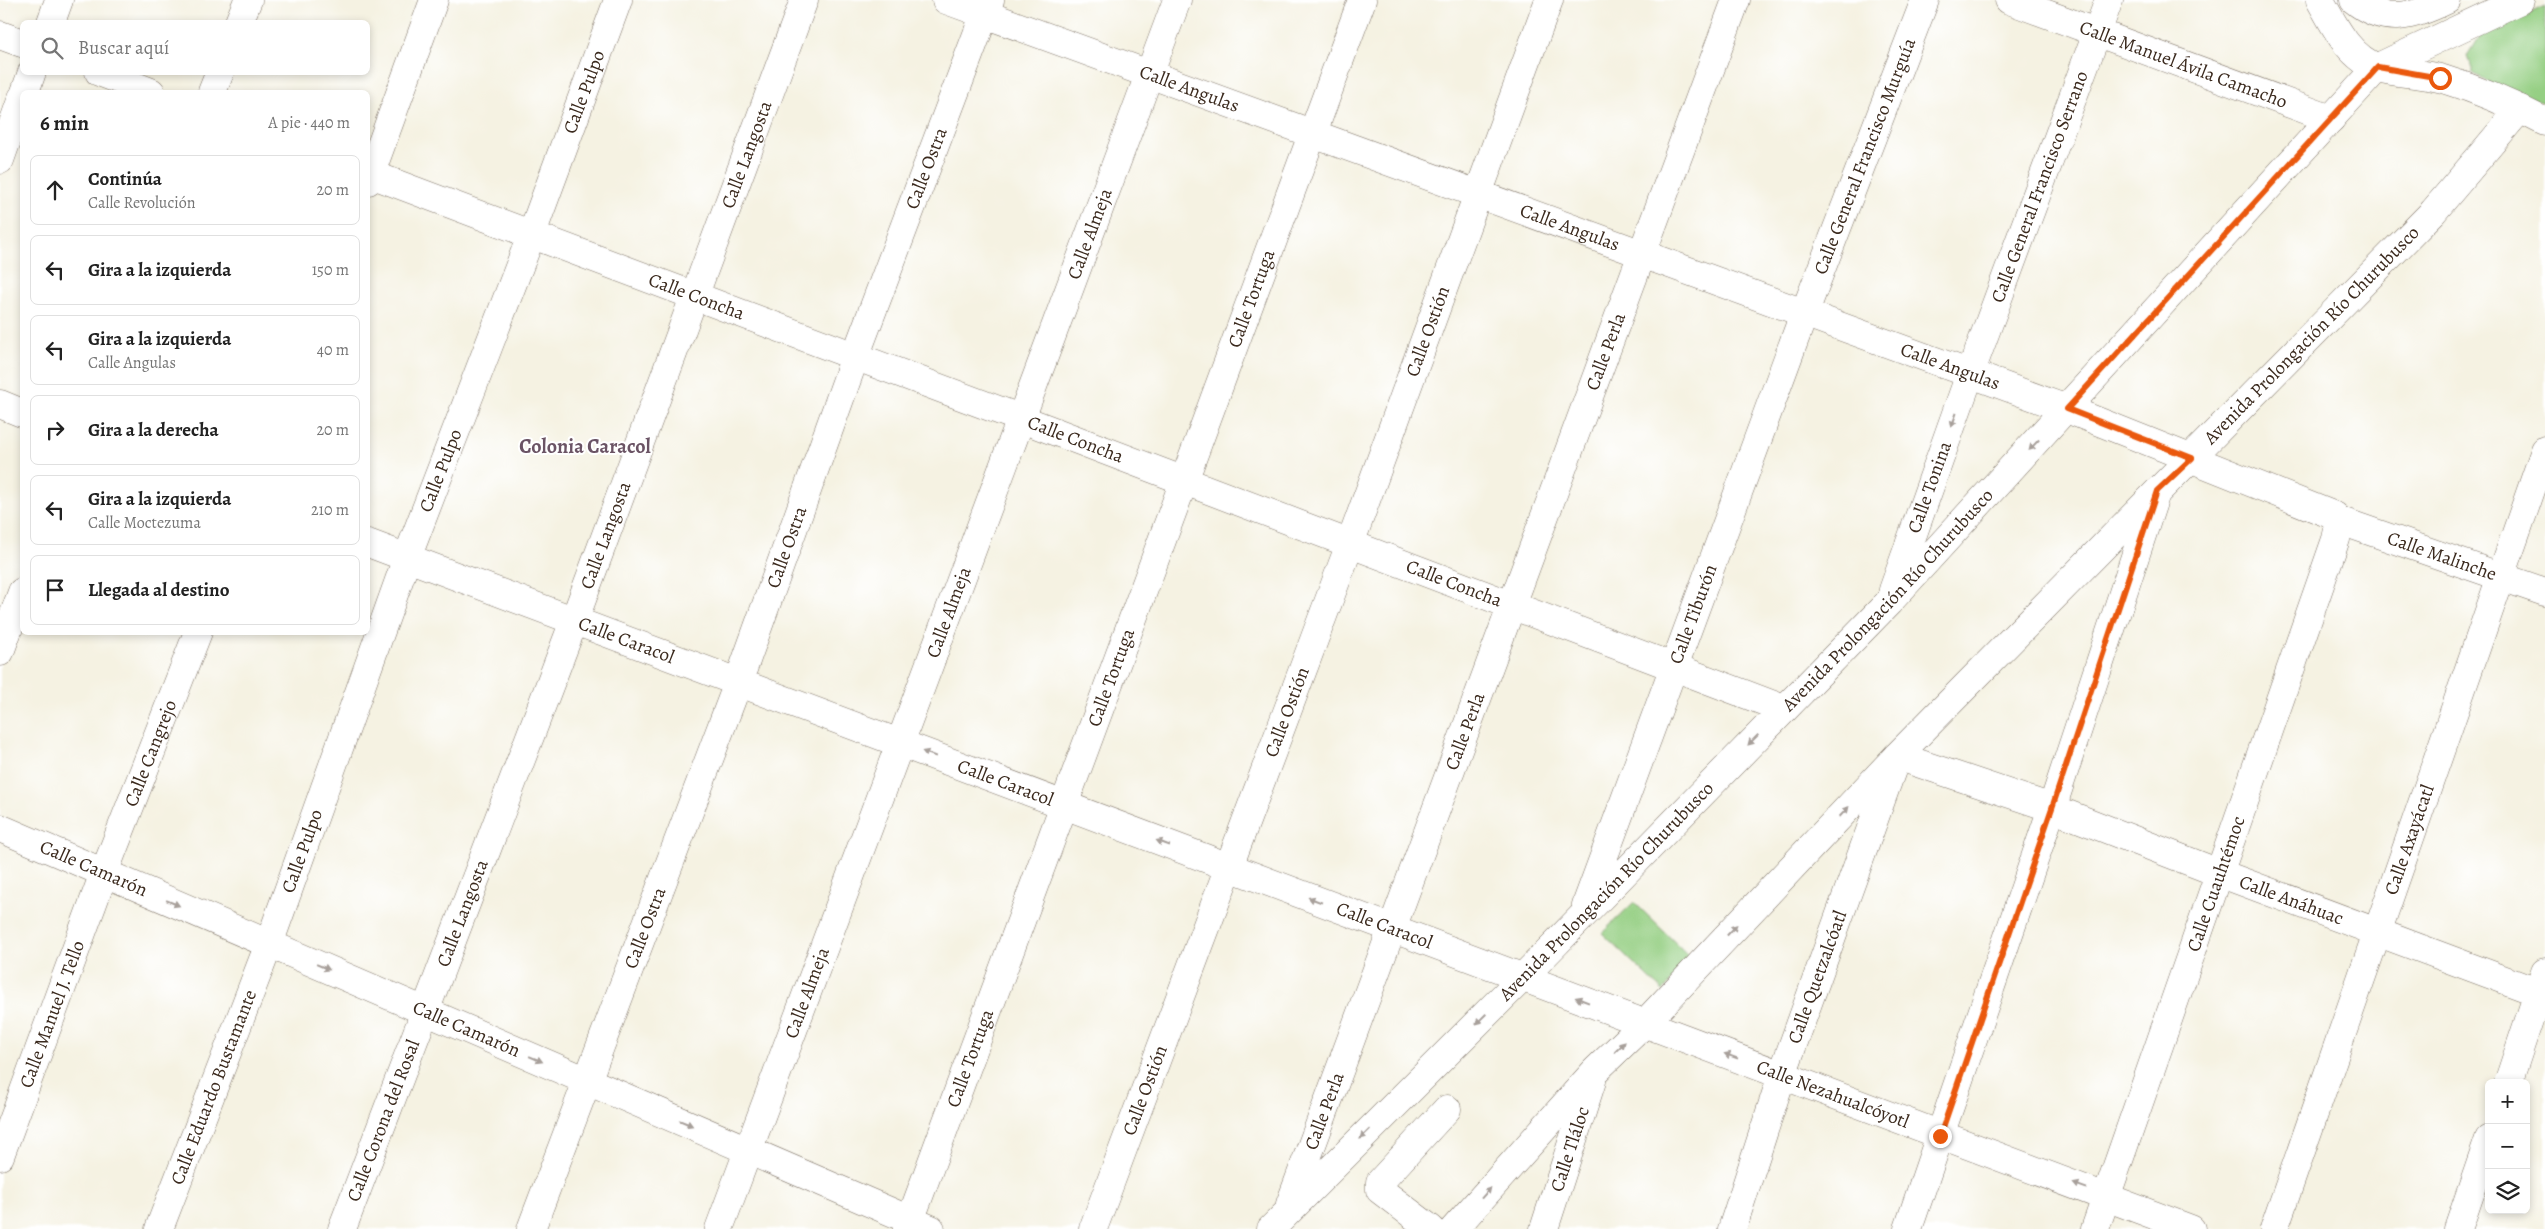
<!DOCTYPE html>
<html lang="es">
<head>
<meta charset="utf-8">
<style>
	body { margin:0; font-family:Alegreya,serif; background:#f6f6f6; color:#222 }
	.controls { position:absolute; right:15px; bottom:15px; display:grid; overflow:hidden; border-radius:8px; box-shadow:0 2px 8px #0003 }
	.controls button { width:45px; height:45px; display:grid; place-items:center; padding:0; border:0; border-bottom:1px solid #e0e0e0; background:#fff; color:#222; font:25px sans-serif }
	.stop { position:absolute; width:15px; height:15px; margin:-11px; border:4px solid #ea580c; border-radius:50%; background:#fff }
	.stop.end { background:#ea580c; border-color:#fff; box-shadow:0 1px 5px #0008 }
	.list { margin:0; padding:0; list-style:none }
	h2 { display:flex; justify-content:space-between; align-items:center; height:65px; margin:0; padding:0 20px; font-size:21px }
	h2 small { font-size:16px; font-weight:400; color:#767676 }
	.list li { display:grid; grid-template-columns:32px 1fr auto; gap:15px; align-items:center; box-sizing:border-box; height:70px; margin:0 10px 10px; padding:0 10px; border:1px solid #e0e0e0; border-radius:8px }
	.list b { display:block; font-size:19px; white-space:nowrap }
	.list p { margin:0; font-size:16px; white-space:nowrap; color:#767676 }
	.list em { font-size:16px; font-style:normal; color:#767676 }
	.icon { flex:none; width:28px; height:28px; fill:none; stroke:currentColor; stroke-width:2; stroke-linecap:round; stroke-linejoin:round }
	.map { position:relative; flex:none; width:2545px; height:1229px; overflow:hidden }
	.search { position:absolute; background:#fff; box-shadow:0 2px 8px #0003; left:20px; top:20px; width:350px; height:55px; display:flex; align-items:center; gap:12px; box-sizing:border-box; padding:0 18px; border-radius:8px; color:#767676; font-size:19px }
	.panel { position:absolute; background:#fff; box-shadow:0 2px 8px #0003; left:20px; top:90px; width:350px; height:545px; border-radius:8px }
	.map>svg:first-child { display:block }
</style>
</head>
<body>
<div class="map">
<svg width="2545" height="1229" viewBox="0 0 2545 1229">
	<rect width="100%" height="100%" fill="#fff"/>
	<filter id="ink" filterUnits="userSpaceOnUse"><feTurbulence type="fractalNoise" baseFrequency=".02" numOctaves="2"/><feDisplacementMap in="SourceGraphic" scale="10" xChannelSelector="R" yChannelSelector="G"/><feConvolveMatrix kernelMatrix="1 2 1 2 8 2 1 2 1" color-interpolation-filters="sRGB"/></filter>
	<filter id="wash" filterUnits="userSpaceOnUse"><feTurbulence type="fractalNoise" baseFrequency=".0096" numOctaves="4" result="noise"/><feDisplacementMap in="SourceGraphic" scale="20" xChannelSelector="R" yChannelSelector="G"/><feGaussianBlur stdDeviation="1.12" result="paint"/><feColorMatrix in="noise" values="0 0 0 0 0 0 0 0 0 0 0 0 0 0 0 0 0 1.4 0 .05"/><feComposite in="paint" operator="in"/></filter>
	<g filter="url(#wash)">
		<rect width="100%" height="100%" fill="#f5f2e2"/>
		<g fill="#95cf83" stroke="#687c50">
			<polygon points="2545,6 2545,103 2494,86 2473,73 2468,56 2480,36"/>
			<polygon points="1634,902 1692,959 1663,991 1602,933"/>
		</g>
	</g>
	<g filter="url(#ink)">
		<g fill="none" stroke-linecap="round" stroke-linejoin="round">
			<g stroke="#7c7063" stroke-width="29">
				<g id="minor">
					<path id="s1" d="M 946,0 L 2067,409 L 2335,516 L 2339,525 L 2336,539 L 2095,1229"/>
					<path id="s2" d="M 2009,0 L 2331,119"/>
					<path d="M 2320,0 C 2334,25 2349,58 2379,68 C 2399,74 2422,73 2443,79 C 2479,90 2512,104 2545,122"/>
					<path d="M 2354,0 C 2386,26 2414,16 2447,0"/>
					<polyline points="51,22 59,0"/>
					<polyline points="239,22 248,0"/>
					<polyline points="0,35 22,43"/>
					<polyline points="99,72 151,92"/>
					<polyline points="25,92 32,72"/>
					<polyline points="212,92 220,72"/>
					<polyline points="0,160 22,98"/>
					<path id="s3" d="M 368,173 L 1022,419 L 1784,709"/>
					<polyline points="368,181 434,0"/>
					<polyline points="0,404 22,413"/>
					<path id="s4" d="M 2338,520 L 2545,592"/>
					<path id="s5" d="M 368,543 L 2191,1229"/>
					<path id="s6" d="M 1893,590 L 1970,374 L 2109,0"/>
					<polyline points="0,652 22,592"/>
					<path id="s7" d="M 0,828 L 931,1229"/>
					<path id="s8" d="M 1586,905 L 1804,314 L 1925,0"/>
					<polyline points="2508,1083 2545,972"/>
					<path id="s9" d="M 0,1156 L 104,873 L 198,632"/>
					<path id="s10" d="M 1290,1204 L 1736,0"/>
					<path id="s11" d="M 159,1229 L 269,944 L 407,558 L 531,236 L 618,0"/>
					<path id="s12" d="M 342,1229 L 574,621 L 804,0"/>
					<path id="s13" d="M 531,1229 L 738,683 L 855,357 L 990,0"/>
					<path id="s14" d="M 719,1229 L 1177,0"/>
					<path id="s15" d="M 907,1229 L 1362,0"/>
					<path id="s16" d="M 1093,1229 L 1350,544 L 1549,0"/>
					<path id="s17" d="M 1271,1229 L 1522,978 L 1889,602 L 2378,67 L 2520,0"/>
					<polyline points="1431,1229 1380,1190 1380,1182 1447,1109"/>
					<path id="s18" d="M 1454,1229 L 1596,1070 L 1644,1024 L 1897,756 L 2433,212 L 2520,109"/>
					<path id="s19" d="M 1544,1229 L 1592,1081"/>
					<path id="s20" d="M 1732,1229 L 1782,1075 L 1897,756 L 2052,808 L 2219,873 L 2545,995"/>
					<polyline points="1908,1229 2052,808 2155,496"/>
					<path id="s21" d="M 2274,1229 L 2545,450"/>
					<polyline points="2458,1229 2489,1139"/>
				</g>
			</g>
			<use href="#minor" stroke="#fff" stroke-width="28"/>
		</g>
		<defs><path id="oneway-solid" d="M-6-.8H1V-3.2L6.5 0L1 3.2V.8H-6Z" transform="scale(1.25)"/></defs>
		<g fill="#a79f9a">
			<use href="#oneway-solid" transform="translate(1954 420) rotate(110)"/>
			<use href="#oneway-solid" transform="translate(2034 445) rotate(133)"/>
			<use href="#oneway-solid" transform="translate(1753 740) rotate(135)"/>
			<use href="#oneway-solid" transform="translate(929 754) rotate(-159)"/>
			<use href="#oneway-solid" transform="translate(1844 812) rotate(-47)"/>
			<use href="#oneway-solid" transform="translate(1163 843) rotate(-159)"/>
			<use href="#oneway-solid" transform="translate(1315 900) rotate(-159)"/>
			<use href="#oneway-solid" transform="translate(173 903) rotate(23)"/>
			<use href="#oneway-solid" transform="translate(1732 930) rotate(-47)"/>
			<use href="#oneway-solid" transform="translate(323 967) rotate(23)"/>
			<use href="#oneway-solid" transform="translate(1582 1000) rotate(-159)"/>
			<use href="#oneway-solid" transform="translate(1481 1019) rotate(135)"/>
			<use href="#oneway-solid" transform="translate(1620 1047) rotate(-44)"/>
			<use href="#oneway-solid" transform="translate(1731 1056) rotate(-160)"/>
			<use href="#oneway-solid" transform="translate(536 1059) rotate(23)"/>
			<use href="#oneway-solid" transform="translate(686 1123) rotate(23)"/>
			<use href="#oneway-solid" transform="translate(1365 1134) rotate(135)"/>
			<use href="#oneway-solid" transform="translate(2080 1186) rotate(-160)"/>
			<use href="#oneway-solid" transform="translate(1486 1193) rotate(-48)"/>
		</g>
	</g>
	<g fill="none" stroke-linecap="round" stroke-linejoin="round" filter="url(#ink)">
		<polyline stroke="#ea580c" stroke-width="6" points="1940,1136 2052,808 2157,491 2192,458 2067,409 2378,67 2440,78"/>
	</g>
	<g text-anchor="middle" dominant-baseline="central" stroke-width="4" stroke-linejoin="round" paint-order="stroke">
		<g font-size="19" fill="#3b2a1e" stroke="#fff">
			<text stroke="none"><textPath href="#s2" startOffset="186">Calle Manuel Ávila Camacho</textPath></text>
			<text stroke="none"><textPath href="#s1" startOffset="259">Calle Angulas</textPath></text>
			<text stroke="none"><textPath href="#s11" startOffset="1214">Calle Pulpo</textPath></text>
			<text stroke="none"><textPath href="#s12" startOffset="1148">Calle Langosta</textPath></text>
			<text stroke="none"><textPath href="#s8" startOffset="799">Calle General Francisco Murguía</textPath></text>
			<text stroke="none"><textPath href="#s13" startOffset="1132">Calle Ostra</textPath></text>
			<text stroke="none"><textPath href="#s6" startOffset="429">Calle General Francisco Serrano</textPath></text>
			<text stroke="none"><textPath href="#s1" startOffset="664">Calle Angulas</textPath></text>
			<text stroke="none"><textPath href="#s14" startOffset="1062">Calle Almeja</textPath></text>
			<text stroke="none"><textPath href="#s3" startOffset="351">Calle Concha</textPath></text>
			<text stroke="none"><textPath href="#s15" startOffset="992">Calle Tortuga</textPath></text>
			<text stroke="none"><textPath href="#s16" startOffset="958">Calle Ostión</textPath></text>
			<text stroke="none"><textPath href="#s18" startOffset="1239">Avenida Prolongación Río Churubusco</textPath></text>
			<text stroke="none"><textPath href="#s10" startOffset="909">Calle Perla</textPath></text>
			<text stroke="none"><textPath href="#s1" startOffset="1069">Calle Angulas</textPath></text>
			<text stroke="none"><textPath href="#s3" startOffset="756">Calle Concha</textPath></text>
			<text stroke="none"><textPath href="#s11" startOffset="809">Calle Pulpo</textPath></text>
			<text stroke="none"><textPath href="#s6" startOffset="109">Calle Tonina</textPath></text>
			<text stroke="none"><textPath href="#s12" startOffset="742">Calle Langosta</textPath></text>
			<text stroke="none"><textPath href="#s13" startOffset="728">Calle Ostra</textPath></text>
			<text stroke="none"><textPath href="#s4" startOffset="110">Calle Malinche</textPath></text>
			<text stroke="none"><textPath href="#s3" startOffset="1161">Calle Concha</textPath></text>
			<text stroke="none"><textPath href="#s17" startOffset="881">Avenida Prolongación Río Churubusco</textPath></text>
			<text stroke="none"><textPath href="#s14" startOffset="658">Calle Almeja</textPath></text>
			<text stroke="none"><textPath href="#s8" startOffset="310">Calle Tiburón</textPath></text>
			<text stroke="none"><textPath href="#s5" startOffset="276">Calle Caracol</textPath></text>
			<text stroke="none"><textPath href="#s15" startOffset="588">Calle Tortuga</textPath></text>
			<text stroke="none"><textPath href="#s16" startOffset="552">Calle Ostión</textPath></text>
			<text stroke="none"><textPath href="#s10" startOffset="504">Calle Perla</textPath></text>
			<text stroke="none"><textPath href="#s9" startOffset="430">Calle Cangrejo</textPath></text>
			<text stroke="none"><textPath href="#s5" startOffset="681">Calle Caracol</textPath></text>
			<text stroke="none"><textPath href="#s21" startOffset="412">Calle Axayácatl</textPath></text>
			<text stroke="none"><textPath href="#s11" startOffset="404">Calle Pulpo</textPath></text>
			<text stroke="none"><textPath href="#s7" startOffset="102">Calle Camarón</textPath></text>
			<text transform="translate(2216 884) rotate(-71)">Calle Cuauhtémoc</text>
			<text stroke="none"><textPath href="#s17" startOffset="476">Avenida Prolongación Río Churubusco</textPath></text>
			<text stroke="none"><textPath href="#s20" startOffset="921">Calle Anáhuac</textPath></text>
			<text stroke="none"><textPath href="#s12" startOffset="338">Calle Langosta</textPath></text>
			<text stroke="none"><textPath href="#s5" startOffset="1086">Calle Caracol</textPath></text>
			<text stroke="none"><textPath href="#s13" startOffset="322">Calle Ostra</textPath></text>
			<text stroke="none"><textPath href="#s20" startOffset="266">Calle Quetzalcóatl</textPath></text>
			<text stroke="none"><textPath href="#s14" startOffset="252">Calle Almeja</textPath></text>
			<text stroke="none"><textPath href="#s9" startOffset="151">Calle Manuel J. Tello</textPath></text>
			<text stroke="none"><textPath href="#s7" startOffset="508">Calle Camarón</textPath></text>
			<text stroke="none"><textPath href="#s15" startOffset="182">Calle Tortuga</textPath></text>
			<text stroke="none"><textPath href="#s11" startOffset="152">Calle Eduardo Bustamante</textPath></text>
			<text stroke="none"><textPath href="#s16" startOffset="148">Calle Ostión</textPath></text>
			<text stroke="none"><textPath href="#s5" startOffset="1565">Calle Nezahualcóyotl</textPath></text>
			<text stroke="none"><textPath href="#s10" startOffset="99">Calle Perla</textPath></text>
			<text stroke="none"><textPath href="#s12" startOffset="116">Calle Corona del Rosal</textPath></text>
			<text stroke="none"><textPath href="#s19" startOffset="84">Calle Tláloc</textPath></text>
		</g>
		<g font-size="20" font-weight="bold" fill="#6b5465" stroke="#fff">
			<text x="585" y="446">Colonia Caracol</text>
		</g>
	</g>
</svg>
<div class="controls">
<button>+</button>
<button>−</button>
<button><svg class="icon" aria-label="layers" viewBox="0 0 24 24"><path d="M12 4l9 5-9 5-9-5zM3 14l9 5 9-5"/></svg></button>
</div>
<div class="stop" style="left:2440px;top:78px"></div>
<div class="stop end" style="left:1940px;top:1136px"></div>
<div class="search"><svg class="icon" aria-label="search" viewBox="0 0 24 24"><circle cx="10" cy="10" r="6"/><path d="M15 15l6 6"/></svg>Buscar aquí</div>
<section class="panel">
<h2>6 min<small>A pie · 440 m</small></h2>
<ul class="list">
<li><svg class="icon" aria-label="ahead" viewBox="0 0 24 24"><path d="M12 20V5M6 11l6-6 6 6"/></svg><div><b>Continúa</b><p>Calle Revolución</p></div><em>20 m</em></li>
<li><svg class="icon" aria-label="left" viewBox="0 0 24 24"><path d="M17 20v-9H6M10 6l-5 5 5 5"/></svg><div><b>Gira a la izquierda</b></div><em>150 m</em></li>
<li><svg class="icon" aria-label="left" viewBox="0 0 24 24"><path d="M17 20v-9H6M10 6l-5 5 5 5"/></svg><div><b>Gira a la izquierda</b><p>Calle Angulas</p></div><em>40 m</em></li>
<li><svg class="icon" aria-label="right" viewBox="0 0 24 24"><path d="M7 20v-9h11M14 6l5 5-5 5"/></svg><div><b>Gira a la derecha</b></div><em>20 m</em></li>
<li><svg class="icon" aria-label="left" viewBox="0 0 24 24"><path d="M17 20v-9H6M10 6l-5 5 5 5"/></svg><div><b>Gira a la izquierda</b><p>Calle Moctezuma</p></div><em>210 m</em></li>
<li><svg class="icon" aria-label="arrive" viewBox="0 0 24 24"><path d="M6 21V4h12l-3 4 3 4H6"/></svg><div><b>Llegada al destino</b></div></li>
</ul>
</section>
</div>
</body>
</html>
